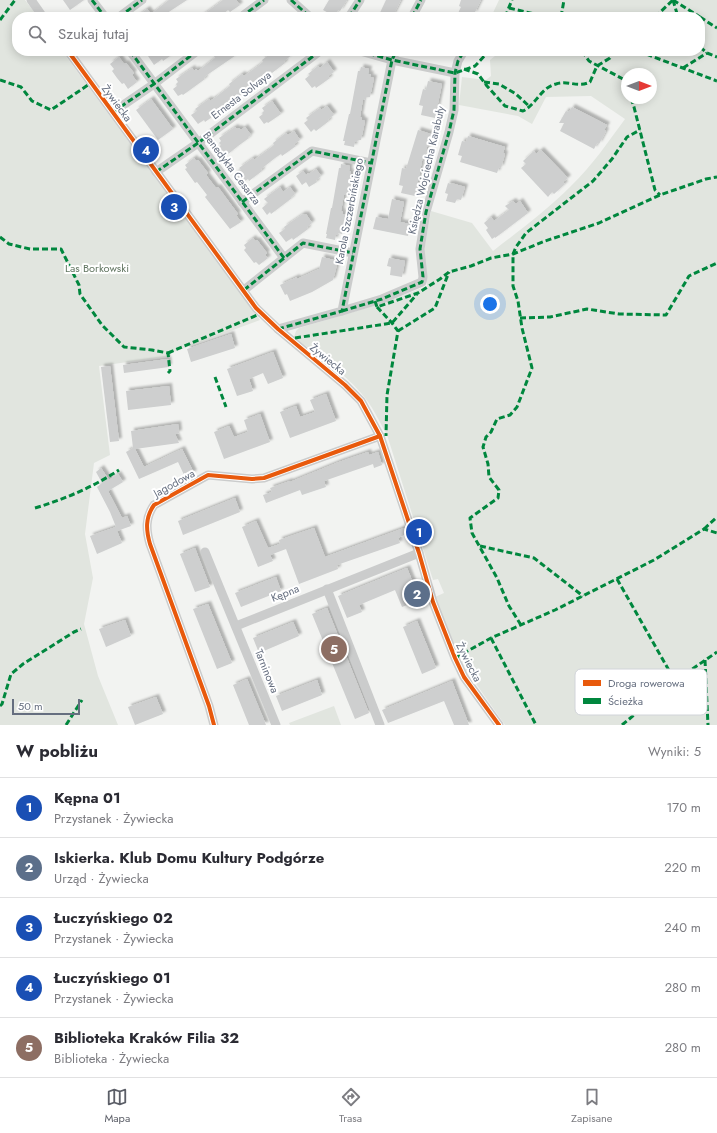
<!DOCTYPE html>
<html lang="pl">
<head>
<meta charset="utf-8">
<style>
	body { margin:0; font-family:Jost,sans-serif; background:#f2f2f3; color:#2b2b33 }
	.compass { position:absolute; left:621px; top:68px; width:36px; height:36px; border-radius:50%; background:#fff; box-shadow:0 2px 10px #0003; rotate:90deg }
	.scale { position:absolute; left:12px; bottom:10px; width:68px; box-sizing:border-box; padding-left:4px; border:2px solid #656e7f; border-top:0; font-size:11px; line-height:14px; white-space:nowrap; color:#656e7f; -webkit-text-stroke:3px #fff; paint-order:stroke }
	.you { position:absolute; left:490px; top:304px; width:14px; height:14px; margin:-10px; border:3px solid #fff; border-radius:50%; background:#1a73e8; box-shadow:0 0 0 6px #1a73e833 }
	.badge { display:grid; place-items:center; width:26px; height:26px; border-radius:50%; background:#5b5e67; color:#fff; font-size:13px; font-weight:700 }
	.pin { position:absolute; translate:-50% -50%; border:2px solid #fff; box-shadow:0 1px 4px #0006 }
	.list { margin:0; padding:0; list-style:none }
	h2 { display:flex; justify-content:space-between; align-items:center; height:52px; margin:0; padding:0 16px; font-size:17px }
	h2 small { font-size:13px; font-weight:400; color:#7c7c81 }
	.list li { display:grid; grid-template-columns:26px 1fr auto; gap:12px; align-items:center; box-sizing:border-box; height:60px; padding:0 16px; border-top:1px solid #e1e1e2 }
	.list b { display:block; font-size:15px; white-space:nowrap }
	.list p { margin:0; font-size:13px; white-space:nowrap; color:#7c7c81 }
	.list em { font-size:13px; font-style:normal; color:#7c7c81 }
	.icon { flex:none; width:22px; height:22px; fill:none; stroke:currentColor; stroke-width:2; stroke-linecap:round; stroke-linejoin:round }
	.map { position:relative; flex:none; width:717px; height:725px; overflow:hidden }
	.search { position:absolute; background:#fff; box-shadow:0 2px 10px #0003; left:12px; right:12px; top:12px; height:44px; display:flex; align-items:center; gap:10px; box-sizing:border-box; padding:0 14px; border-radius:16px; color:#7c7c81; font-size:15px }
	.sheet { height:352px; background:#fff }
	nav { display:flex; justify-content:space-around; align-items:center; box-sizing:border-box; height:56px; border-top:1px solid #e1e1e2; background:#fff; font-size:11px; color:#7c7c81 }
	nav a { display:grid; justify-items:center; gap:2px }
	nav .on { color:#5b5e67 }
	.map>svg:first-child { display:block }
</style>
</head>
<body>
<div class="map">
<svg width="717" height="725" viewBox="0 0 717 725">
	<defs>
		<filter id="shadow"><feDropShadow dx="3" dy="-3" stdDeviation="1" flood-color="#0004"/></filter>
	</defs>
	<rect width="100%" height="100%" fill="#f2f3f1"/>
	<g fill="#e1e5df" fill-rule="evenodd">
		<polygon points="0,0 25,0 38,17 17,17 17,51 62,51 171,199 168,201 178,215 181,212 260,320 171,353 171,356 99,366 110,455 94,463 85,534 93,578 84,624 98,676 118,725 0,725"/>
		<path d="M 499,0 L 717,0 L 717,725 L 505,725 L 467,671 L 460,659 L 435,597 L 444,593 L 438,579 L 433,580 L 387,435 C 379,421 372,405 361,393 C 342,371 317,355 294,337 L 296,331 L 299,328 L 384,303 L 427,286 L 424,251 L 431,211 L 472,223 L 493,251 C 520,230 547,210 571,186 C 592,166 608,142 625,119 L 591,96 L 546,97 L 532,124 L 518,116 L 459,105 L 462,77 L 486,80 L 491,76 L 490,60 L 501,51 L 700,51 L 700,17 L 491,17 ZM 627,74 L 651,74 L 651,98 L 627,98 Z"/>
		<polygon points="334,706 341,725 290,725 289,723"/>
	</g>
	<g fill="#cecfcf" filter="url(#shadow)">
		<polygon points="63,0 84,0 70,10"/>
		<polygon points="169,0 187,0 161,17 136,17 147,9 151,14"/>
		<polygon points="223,0 236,0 240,5 230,12 228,10 219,17 200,17"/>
		<polygon points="329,0 347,0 340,11 338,10 334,16 323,10"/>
		<polygon points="386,0 401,0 392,17 378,17"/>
		<polygon points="461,0 481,0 474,14 472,12 470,17 465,17 458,13 461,7 459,6"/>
		<polygon points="154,51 177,51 163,61 162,59 154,65 148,56"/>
		<polygon points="214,51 242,51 207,75 204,78 205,79 183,95 182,94 178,96 173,89 177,86 176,84 178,82 176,79 192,68 194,71 196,69 198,71 215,58 214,56 216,54"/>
		<polygon points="274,51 297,51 284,61 285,63 272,73 270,71 250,85 252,87 238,97 237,95 217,110 219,112 205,122 204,120 198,124 191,115 197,111 195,109 209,99 210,101 216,97 230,86 229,84 242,74 244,76 258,66 263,62 262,60"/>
		<polygon points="119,57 124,64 126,63 134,73 132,75 137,82 128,89 124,83 122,84 117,78 112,71 114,69 110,64"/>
		<polygon points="327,62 334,72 328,76 330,78 316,88 315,86 312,88 305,79 310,75 308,74 318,66 320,68"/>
		<polygon points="361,67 369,69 368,74 371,74 370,77 374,78 370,97 366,97 366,100 363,99 360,117 362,118 362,120 365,121 361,140 358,140 357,142 355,142 354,147 344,145 345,141 343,141 349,114 350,114 358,71 360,71"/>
		<polygon points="428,81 442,84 435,118 421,115 423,106 419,105 423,89 426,90"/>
		<polygon points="151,99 173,129 158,140 136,110"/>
		<polygon points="272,101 281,114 268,123 267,122 264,124 259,117 263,114 262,113 264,111 262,108"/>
		<polygon points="327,106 334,115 328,119 329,121 316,131 314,129 311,132 304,123 308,120 306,118 320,108 321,110"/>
		<polygon points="572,107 607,125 604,130 606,131 599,144 597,143 594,149 560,131 564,123 559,123 566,111 569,112"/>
		<polygon points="235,127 237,129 239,128 241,130 245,127 251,135 248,137 249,138 238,146 227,155 226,153 222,156 217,148 221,145 219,143 221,141 219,138"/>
		<polygon points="418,130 431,134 426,150 427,154 423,156 415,196 401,193 403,186 399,185 402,168 406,169"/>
		<polygon points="294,131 300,140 294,144 296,146 282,156 281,154 275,158 261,169 262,171 249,181 248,179 242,183 235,174 241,170 239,168 253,158 254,160 268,150 274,145 273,143 286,133 288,135"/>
		<polygon points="468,136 505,147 503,153 505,154 501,168 499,167 497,173 460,162 462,156 458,155 462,141 466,142"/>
		<polygon points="541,150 568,178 563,182 565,184 554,194 552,192 548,197 521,168 526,164 523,161 534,151 536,154"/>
		<polygon points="194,158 196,161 198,160 208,173 206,175 216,188 218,187 238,214 236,215 241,222 230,229 205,197 207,195 197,182 195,183 185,169 187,168 185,165"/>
		<polygon points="341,164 350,166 349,171 351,172 350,174 354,175 350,194 346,193 346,195 344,195 341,211 343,212 342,214 346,215 342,234 338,233 338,235 336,235 335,240 326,238 327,234 326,234 331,208 332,208 339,168 341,168"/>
		<polygon points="316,169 321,176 316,180 317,182 309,187 306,182 302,185 296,176 303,171 306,175 308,173 309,174"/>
		<polygon points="448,183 451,184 451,183 465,187 461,200 457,199 455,203 446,201 448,194 445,193"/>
		<polygon points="280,187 283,192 290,187 295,194 291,197 292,198 271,214 270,212 267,215 262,208 268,203 264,199"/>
		<polygon points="392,199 404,202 400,222 410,224 408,236 373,229 376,217 388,219"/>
		<polygon points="513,201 516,204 520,201 528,213 495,238 495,237 492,239 486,230 488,228 484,223 491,217 494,221 509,210 505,206"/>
		<polygon points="303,214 304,215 306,214 312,223 307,227 308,229 293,240 292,238 286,242 279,233 285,229 284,227"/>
		<polygon points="253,238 255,241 257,240 267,253 265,255 268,258 259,265 256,262 254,263 244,250 246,248 244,245"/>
		<polygon points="322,257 338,261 333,280 312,292 290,301 287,294 285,295 280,285 297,277 297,279 319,269"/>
		<polygon points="389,258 405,261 402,277 390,275 391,267 387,266"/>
		<polygon points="231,334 235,348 191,362 187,349"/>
		<polygon points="273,352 283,378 268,384 263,373 249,379 253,391 237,396 227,369"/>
		<polygon points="168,359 169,367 124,373 123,365"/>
		<polygon points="110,366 119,441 110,442 101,367"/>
		<polygon points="169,386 171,405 128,410 126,391"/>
		<polygon points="326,394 336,421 290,438 280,412 296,406 300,417 315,412 310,400"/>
		<polygon points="260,414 270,442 224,459 214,432 229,426 234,437 248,432 244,420"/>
		<polygon points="178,424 179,433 175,434 179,443 135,449 144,467 182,449 194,473 185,477 178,462 139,479 126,452 133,448 131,431"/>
		<polygon points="368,452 369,455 378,452 382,465 374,468 373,464 347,473 324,481 326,487 302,495 300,490 266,503 263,495 272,492 270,488 290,481 290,482 339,462"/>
		<polygon points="101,468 109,480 118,474 123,482 108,491 122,518 127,516 131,526 117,531 122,543 97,554 90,536 116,527 110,512 97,487 102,483 96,472"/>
		<polygon points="235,498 240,512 183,535 178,521"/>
		<polygon points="256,521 268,548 280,544 279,540 314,528 325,557 404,528 406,534 398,538 400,543 337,565 338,569 299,584 286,549 270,555 273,561 258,567 242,527"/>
		<polygon points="195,548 210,587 195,592 180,554"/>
		<polygon points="407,568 420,600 402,607 395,590 359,605 362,612 347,618 338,596"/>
		<polygon points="276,577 281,591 241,607 235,593"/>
		<polygon points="208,604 232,663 217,669 193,609"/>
		<polygon points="327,608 369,713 355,719 312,614"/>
		<polygon points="125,620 131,636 106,647 99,629"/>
		<polygon points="417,621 436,668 422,674 403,627"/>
		<polygon points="293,622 299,636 259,653 253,638"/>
		<polygon points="247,679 266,725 249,725 233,685"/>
		<polygon points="317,680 322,695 282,711 276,696"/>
		<polygon points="452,681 469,725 454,725 444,701 388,723 382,710"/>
		<polygon points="156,697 163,714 135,725 128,707"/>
	</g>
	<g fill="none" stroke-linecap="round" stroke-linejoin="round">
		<g stroke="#cbcccc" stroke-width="9">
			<polyline points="31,0 43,17"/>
			<polyline points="92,0 105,17"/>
			<polyline points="291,0 310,17"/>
			<polyline points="119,17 142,0"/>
			<polyline points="241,17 264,0"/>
			<polyline points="349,17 360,0"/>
			<polyline points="412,17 421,0"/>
			<polyline points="68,51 256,308 278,329 345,385 361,401 380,436 419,553 433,602 455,658 464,677 499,725"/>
			<polyline points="130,51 284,258"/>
			<polyline points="360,51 392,60 455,73"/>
			<polyline points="113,112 154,84 197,51"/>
			<polyline points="156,172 198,143 320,51"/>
			<polyline points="242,202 312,151 371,163"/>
			<polyline points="244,290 303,243 353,253"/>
			<polyline points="342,311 382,299 422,282 423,277 420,249 426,212 449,132 454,110 455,73 458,61 464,51"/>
			<polyline points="278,329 342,311 392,60 396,51"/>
			<polyline points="205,552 276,725"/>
			<polyline points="327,589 380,725"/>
			<polyline points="236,626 419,553"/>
			<path d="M 214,725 L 209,706 L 150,544 C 146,530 145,518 154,505 L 208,475 L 252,479 L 264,478 L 380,436"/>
		</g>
		<g stroke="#00873e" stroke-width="3" stroke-dasharray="6 3" stroke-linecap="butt">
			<polyline points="92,0 105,17"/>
			<polyline points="291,0 310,17"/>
			<polyline points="673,0 700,17"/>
			<polyline points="673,0 678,17"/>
			<polyline points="509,8 547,17"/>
			<polyline points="119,17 142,0"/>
			<polyline points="241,17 264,0"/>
			<polyline points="349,17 360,0"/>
			<polyline points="412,17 421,0"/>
			<polyline points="505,17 512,0"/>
			<polyline points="561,17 564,0"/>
			<polyline points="655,17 673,0"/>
			<polyline points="700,17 717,28"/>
			<polyline points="0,20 15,0"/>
			<polyline points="700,47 707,53 717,57"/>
			<polyline points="130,51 284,258"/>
			<polyline points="360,51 392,60 455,73 475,66 489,51"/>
			<polyline points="582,51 589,61 623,79 627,88"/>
			<polyline points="638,51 717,81"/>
			<polyline points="683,68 707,53"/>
			<path d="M 464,69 L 478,74 L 487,86 L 505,106 L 523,111 C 537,104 540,88 556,84 C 568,80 578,88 590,82 L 597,66 L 610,58 L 614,51"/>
			<polyline points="0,80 21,87 32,101 51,110 91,83"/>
			<polyline points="484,82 499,84 516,94 530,107"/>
			<polyline points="631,98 634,107 655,190 660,195"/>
			<polyline points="113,112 154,84 197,51"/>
			<polyline points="156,172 198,143 320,51"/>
			<polyline points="242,202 312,151 371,163"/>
			<polyline points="0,237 9,244 30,249 61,249 79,285 80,294 102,325 124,347 152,350 168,353 170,371 168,373"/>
			<polyline points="244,290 303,243 353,253"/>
			<polyline points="375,301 377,307 418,293 440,279 449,272 471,266 491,258 513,254 545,241 599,223 660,195 706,179 717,177"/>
			<polyline points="377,307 392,323 398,331 387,395 386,436"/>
			<polyline points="342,311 382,299 422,282 423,277 420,249 426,212 449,132 454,110 455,73 458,61 464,51"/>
			<polyline points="520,318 550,317 587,309 619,314 666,315 689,276 717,263"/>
			<polyline points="278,329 342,311 392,60 396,51"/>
			<polyline points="398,331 435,308 449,272"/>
			<polyline points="295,338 392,323 417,294"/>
			<polyline points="168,353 262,313"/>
			<polyline points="215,377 226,407"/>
			<path d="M 35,508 C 65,499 93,487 119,470"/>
			<polyline points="704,529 717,517"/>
			<polyline points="480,546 534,558 583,596"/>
			<polyline points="617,579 675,681"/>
			<polyline points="521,625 509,606 497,578 472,533 470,518 498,498 499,490 489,477 488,464 483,447 486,437 491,432 497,419 510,415 517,407 532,368 522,328 518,301 513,286 513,254 516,247 526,233 593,181 612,159 627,137 640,130"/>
			<polyline points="491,638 536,725"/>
			<polyline points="455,658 491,638 555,610 654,560 704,529 717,533"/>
			<polyline points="705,660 708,725"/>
			<polyline points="0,706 2,704 11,674 23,664 74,632 81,629"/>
			<polyline points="66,725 82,700"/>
			<polyline points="622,725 675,681 717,652"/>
		</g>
		<g stroke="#fff" stroke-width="6">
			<g id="cycleway">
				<polyline points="68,51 256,308 278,329 345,385 361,401 380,436 419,553 433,602 455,658 464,677 499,725"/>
				<path d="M 214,725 L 209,706 L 150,544 C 146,530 145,518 154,505 L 208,475 L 252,479 L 264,478 L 380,436"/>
			</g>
		</g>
		<use href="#cycleway" stroke="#e8590c" stroke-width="4"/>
	</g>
	<g text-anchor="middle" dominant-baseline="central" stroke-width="4" stroke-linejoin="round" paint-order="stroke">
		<g font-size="11" fill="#656e7f" stroke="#fff">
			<text transform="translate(241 95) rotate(-37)">Ernesta Solvaya</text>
			<text transform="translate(117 103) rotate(54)">Żywiecka</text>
			<text transform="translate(232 168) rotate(53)">Benedykta Cesarza</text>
			<text transform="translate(426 170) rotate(-77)">Księdza Wojciecha Karabuły</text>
			<text transform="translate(349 211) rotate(-79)">Karola Szczerbińskiego</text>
			<text transform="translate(328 359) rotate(39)">Żywiecka</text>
			<text transform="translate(174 483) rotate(-29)">Jagodowa</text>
			<text transform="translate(285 593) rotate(-22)">Kępna</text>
			<text transform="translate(469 662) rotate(63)">Żywiecka</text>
			<text transform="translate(267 671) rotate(68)">Tarninowa</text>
		</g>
		<g font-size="11" fill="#637763" stroke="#fff">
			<text x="97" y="268">Las Borkowski</text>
		</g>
	</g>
	<rect x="575" y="669" width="132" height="46" rx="6" fill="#fff" stroke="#d1d4d9" stroke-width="1"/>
	<rect x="583" y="680" width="18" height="6" fill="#e8590c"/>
	<rect x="583" y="698" width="18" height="6" fill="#00873e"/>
	<g font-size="11" fill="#656e7f">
		<text x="608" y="687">Droga rowerowa</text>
		<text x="608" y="705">Ścieżka</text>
	</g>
</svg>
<svg class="compass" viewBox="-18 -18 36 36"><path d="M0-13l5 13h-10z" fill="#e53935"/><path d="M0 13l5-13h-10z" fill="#7c7c81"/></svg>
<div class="scale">50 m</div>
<div class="you"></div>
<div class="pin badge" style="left:419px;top:532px;background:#1a4fb4">1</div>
<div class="pin badge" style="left:417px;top:594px;background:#5c6f8a">2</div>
<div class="pin badge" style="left:174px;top:207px;background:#1a4fb4">3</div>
<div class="pin badge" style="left:146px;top:150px;background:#1a4fb4">4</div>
<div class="pin badge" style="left:334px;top:649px;background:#8d6e63">5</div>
<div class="search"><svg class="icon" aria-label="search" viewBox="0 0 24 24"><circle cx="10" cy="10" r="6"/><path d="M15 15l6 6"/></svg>Szukaj tutaj</div>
</div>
<section class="sheet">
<h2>W pobliżu<small>Wyniki: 5</small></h2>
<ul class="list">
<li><span class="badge" style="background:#1a4fb4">1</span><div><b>Kępna 01</b><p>Przystanek · Żywiecka</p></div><em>170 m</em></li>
<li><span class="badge" style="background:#5c6f8a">2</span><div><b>Iskierka. Klub Domu Kultury Podgórze</b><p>Urząd · Żywiecka</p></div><em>220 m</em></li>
<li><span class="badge" style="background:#1a4fb4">3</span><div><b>Łuczyńskiego 02</b><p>Przystanek · Żywiecka</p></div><em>240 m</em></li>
<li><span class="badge" style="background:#1a4fb4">4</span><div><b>Łuczyńskiego 01</b><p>Przystanek · Żywiecka</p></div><em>280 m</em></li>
<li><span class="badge" style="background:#8d6e63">5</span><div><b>Biblioteka Kraków Filia 32</b><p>Biblioteka · Żywiecka</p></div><em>280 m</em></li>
</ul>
</section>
<nav>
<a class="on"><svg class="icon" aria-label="map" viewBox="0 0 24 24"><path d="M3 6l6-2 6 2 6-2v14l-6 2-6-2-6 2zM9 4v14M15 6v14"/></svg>Mapa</a>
<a><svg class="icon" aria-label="directions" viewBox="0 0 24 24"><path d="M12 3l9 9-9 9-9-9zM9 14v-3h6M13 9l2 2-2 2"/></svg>Trasa</a>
<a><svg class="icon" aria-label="saved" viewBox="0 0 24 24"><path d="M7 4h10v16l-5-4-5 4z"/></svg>Zapisane</a>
</nav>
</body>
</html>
